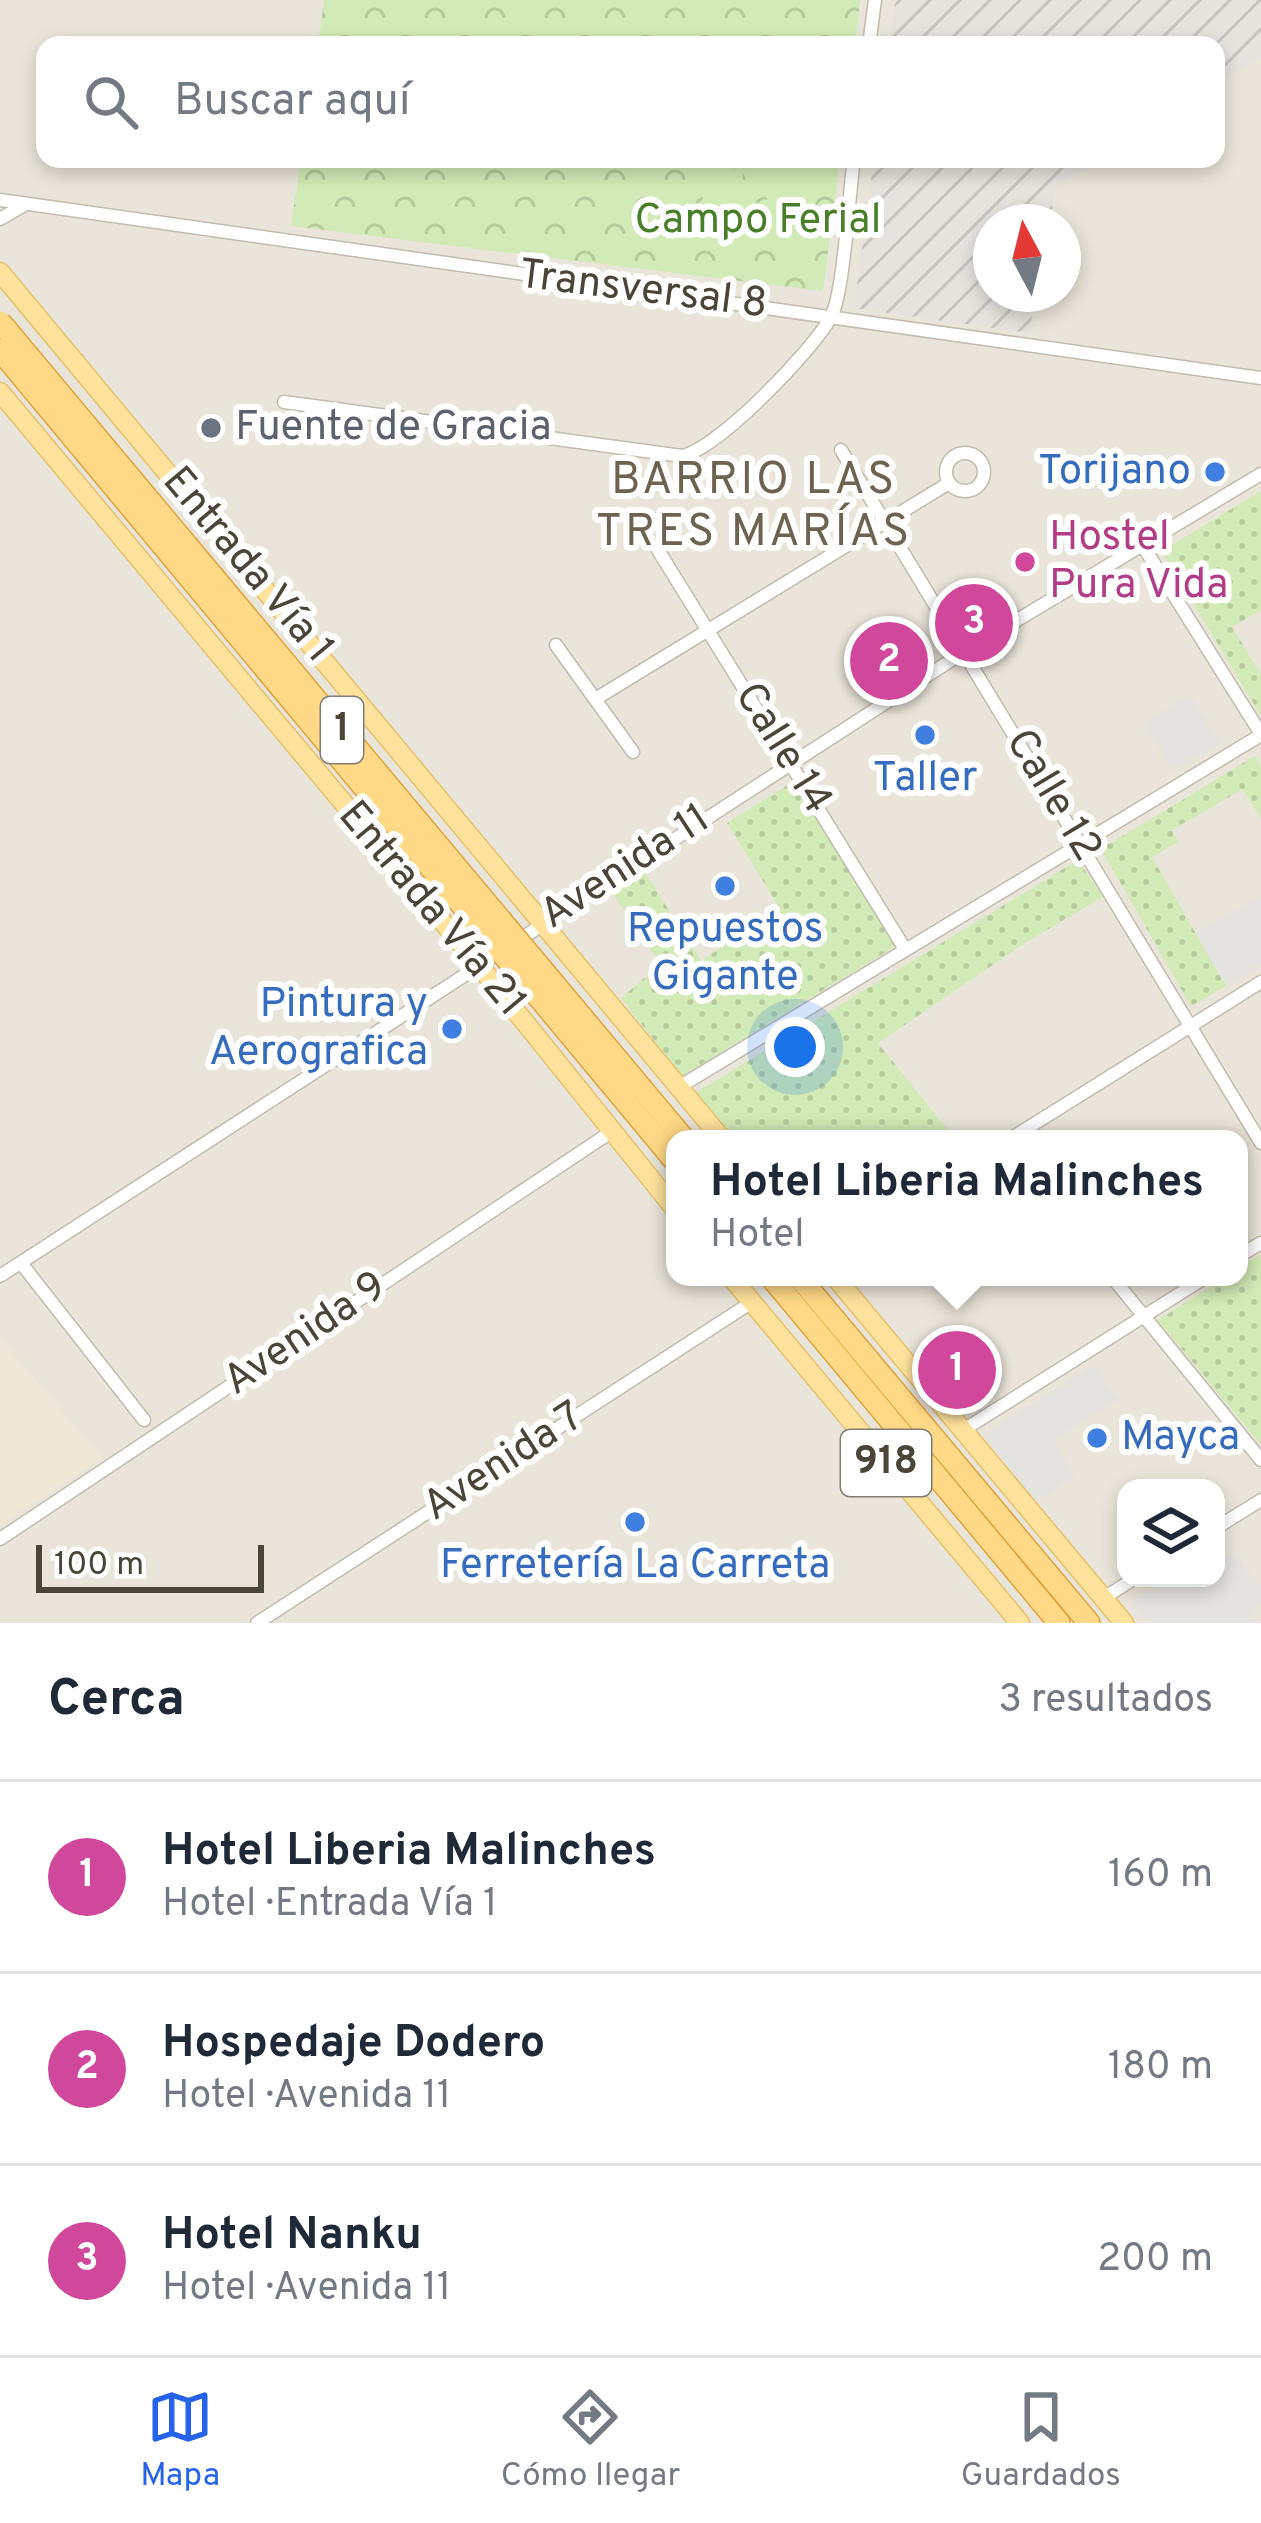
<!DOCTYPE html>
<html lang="es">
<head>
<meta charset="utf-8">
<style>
	body { margin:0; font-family:Overpass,sans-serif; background:#f2f2f3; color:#1f2937 }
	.controls { position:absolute; right:36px; bottom:36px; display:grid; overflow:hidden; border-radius:24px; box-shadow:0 6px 18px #0003 }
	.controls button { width:108px; height:108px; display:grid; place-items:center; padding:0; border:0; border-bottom:3px solid #e0e1e3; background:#fff; color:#1f2937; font:60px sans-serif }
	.compass { position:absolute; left:973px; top:204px; width:108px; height:108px; border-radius:50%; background:#fff; box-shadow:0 6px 18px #0003; rotate:353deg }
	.scale { position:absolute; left:36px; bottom:30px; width:228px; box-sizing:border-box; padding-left:12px; border:6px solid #4b4439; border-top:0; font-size:33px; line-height:42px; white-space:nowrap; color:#4b4439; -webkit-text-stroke:9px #fff; paint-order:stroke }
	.you { position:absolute; left:795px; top:1047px; width:42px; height:42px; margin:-30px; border:9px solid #fff; border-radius:50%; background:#1a73e8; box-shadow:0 0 0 18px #1a73e833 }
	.badge { display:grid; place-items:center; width:78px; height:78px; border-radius:50%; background:#2563eb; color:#fff; font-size:39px; font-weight:700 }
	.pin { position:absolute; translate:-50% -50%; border:6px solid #fff; box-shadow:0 3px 12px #0006 }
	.popup { position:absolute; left:666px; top:1130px; width:582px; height:156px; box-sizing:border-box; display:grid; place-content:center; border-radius:24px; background:#fff; filter:drop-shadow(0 3px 9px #0005); font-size:39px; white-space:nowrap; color:#747a83 }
	.popup b { font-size:45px; color:#1f2937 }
	.popup::after { content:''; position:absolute; left:50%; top:100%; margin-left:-24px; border:24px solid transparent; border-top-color:#fff }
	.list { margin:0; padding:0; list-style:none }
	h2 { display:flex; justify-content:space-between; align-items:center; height:156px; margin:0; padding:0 48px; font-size:51px }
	h2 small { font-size:39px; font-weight:400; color:#747a83 }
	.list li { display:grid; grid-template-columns:78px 1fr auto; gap:36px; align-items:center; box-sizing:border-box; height:192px; padding:0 48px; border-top:3px solid #e0e1e3 }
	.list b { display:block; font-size:45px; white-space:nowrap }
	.list p { margin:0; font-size:39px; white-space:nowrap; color:#747a83 }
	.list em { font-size:39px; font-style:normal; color:#747a83 }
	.icon { flex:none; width:66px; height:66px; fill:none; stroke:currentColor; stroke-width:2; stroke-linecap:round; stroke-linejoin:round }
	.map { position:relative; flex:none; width:1261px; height:1623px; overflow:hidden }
	.search { position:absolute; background:#fff; box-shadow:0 6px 18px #0003; left:36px; right:36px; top:36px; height:132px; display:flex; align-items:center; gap:30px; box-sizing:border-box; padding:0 42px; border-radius:24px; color:#747a83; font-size:45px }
	.sheet { height:732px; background:#fff }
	nav { display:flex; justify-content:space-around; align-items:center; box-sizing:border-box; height:168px; border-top:3px solid #e0e1e3; background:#fff; font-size:33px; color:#747a83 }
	nav a { display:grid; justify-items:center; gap:6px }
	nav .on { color:#2563eb }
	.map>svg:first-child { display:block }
</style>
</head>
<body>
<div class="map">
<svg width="1261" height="1623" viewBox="0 0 1261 1623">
	<defs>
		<pattern id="industrial-furrows" width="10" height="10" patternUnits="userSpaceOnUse" patternTransform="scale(3)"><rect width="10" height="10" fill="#e6e2dd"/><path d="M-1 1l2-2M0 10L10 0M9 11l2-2" fill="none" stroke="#c7c3be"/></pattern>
		<pattern id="grass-dots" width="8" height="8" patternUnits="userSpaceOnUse" patternTransform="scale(3)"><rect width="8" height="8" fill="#d2eab5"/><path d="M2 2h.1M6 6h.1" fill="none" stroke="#b6ca9c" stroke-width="1.8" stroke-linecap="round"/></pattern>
		<pattern id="park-crowns" width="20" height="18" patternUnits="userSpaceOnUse" patternTransform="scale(3)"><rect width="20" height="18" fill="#d2eab5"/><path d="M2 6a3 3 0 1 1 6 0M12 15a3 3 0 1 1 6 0" fill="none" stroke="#b6ca9c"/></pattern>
	</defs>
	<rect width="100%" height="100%" fill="#f6f3ec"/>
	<path fill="#eae5da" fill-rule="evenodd" d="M 0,0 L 1261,0 L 1261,1623 L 0,1623 ZM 45,45 L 1216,45 L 1216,159 L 45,159 ZM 991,222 L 1063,222 L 1063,294 L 991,294 ZM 675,1139 L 1239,1139 L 1239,1277 L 675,1277 ZM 1126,1488 L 1216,1488 L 1216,1578 L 1126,1578 Z"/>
	<g fill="url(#industrial-furrows)">
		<polygon points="896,0 1261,0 1261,56 1216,85 1216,45 890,45"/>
		<polygon points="874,159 1101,159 1056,188 1049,222 991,222 991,294 1036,294 1029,333 854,308"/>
	</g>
	<polygon fill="#efe8d6" points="0,1337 102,1458 0,1525"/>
	<g fill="url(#grass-dots)">
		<polygon points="1261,491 1261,610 1232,627 1261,675 1261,716 1162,551"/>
		<polygon points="1255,756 1261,765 1261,819 1243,789 1172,830 1178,842 1152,857 1226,986 1191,1006 1101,849"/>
		<polygon points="794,781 896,946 682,1076 621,998 661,964 613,894 645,872 701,961 779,907 727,823"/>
		<polygon points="1078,860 1103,897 1028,941 878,1043 955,1139 711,1139 679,1103"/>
		<polygon points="1261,1254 1261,1445 1158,1320 1226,1277 1239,1277 1239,1268"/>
	</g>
	<g fill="url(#park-crowns)">
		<polygon points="324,0 860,0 855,45 318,45"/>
		<polygon points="301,159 840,159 823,291 291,226"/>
	</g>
	<g fill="#d2eab5">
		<polygon points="805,165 811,233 770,236 764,169"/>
		<polygon points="742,169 748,237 707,241 700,173"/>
	</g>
	<g fill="#e5e3e0">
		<polygon points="1190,695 1221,744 1173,771 1144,723"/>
		<polygon points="1261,896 1261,965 1226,986 1196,933"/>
		<polygon points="1094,1365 1118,1400 1053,1440 1075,1476 1036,1502 983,1435"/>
		<polygon points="1232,1552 1261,1587 1261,1603 1249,1610 1257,1623 1146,1623 1131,1602 1170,1578 1216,1578 1216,1565"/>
	</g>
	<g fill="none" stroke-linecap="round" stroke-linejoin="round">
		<g stroke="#c2bbae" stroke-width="15">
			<g id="minor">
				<polyline points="869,45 875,0"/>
				<polyline points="0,200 1261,378"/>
				<polyline points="0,219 24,205"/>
				<path d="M 284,402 L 682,456 C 719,448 812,351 831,317 C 844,293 849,192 854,159"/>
				<polyline points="841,450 1261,1143"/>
				<circle cx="965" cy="472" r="19"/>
				<polyline points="1143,546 1261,734"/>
				<polyline points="658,550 905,949"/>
				<polyline points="556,645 633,752"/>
				<polyline points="597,698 949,483"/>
				<polyline points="679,1087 1261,735"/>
				<polyline points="1010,1139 1261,982"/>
				<polyline points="1239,1256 1261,1243"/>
				<polyline points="21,1263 144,1420"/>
				<polyline points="0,1276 967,650 1261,474"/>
				<polyline points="1112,1277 1261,1460"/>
				<polyline points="965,1429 1206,1277"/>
				<polyline points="1216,1528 1261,1500"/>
				<polyline points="0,1539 611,1132"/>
				<polyline points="1104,1598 1135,1578"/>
				<polyline points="257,1623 752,1302"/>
			</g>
		</g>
		<g stroke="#e6c16a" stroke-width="21">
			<g id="primary">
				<polyline points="0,272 722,1139"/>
				<polyline points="0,392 478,964 675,1209"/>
				<polyline points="731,1277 1020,1623"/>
				<polyline points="835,1277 1124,1623"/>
			</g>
		</g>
		<g stroke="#e0a43c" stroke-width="24">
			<g id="trunk">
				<polyline points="771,1277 1059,1623"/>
				<polyline points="799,1277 1089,1623"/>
			</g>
		</g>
		<use href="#minor" stroke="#fff" stroke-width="12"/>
		<use href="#primary" stroke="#ffe39c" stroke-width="18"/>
		<use href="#trunk" stroke="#ffd985" stroke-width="21"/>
		<g stroke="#e0a43c" stroke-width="24" stroke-linecap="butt">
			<g id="trunk-bridge">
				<polyline points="0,322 684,1139"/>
				<polyline points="0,350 675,1161"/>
			</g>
		</g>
		<use href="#trunk-bridge" stroke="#ffd985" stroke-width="21"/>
	</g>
	<circle fill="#6b7280" stroke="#fff" stroke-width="4.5" cx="211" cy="428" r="12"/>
	<g fill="#3f7fe0" stroke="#fff" stroke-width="4.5">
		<circle cx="1215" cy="472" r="12"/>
		<circle cx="925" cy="735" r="12"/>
		<circle cx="725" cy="886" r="12"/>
		<circle cx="452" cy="1029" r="12"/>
		<circle cx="1097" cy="1438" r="12"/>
		<circle cx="635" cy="1522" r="12"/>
	</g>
	<circle fill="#d1479c" stroke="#fff" stroke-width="4.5" cx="1025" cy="562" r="12"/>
	<g text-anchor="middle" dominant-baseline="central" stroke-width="12" stroke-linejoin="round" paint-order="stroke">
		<g fill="#fff" stroke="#817c74" stroke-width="3">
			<rect x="321" y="697" width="42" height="66" rx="9"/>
			<rect x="841" y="1430" width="90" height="66" rx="9"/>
		</g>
		<g font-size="39" font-weight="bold" fill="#4b4439">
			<text x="342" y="730">1</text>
			<text x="886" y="1463">918</text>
		</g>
		<g font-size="42" fill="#4a7f2a" stroke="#fff">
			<text x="758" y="221">Campo Ferial</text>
		</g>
		<g font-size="42" fill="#4b4439" stroke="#fff">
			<text transform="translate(643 291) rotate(7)">Transversal 8</text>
			<text transform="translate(247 566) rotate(50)">Entrada Vía 1</text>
			<text transform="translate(782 749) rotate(58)">Calle 14</text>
			<text transform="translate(1052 796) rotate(59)">Calle 12</text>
			<text transform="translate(626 868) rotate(-33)">Avenida 11</text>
			<text transform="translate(431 910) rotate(50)">Entrada Vía 21</text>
			<text transform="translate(306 1335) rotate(-34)">Avenida 9</text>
			<text transform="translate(504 1463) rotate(-33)">Avenida 7</text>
		</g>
		<g font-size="42" fill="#5b616d" stroke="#fff" text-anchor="start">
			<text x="235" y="428">Fuente de Gracia</text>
		</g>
		<g font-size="42" fill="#366cbe" stroke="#fff">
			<text x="1191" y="472" text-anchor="end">Torijano</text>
			<text x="925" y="779">Taller</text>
			<text x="725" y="930">Repuestos<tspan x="725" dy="48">Gigante</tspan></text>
			<text x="428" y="1005" text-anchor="end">Pintura y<tspan x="428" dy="48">Aerografica</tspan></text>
			<text x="1121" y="1438" text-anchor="start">Mayca</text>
			<text x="635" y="1566">Ferretería La Carreta</text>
		</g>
		<g font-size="42" fill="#b23c85" stroke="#fff" text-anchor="start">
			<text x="1049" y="538">Hostel<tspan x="1049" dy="48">Pura Vida</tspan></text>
		</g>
		<g font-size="45" letter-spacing="3" fill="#6e6250" stroke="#fff">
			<text x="754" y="481">BARRIO LAS<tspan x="754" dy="52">TRES MARÍAS</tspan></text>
		</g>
	</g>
</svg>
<div class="controls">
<button><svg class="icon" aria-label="layers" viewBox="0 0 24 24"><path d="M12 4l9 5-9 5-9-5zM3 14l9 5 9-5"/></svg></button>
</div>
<svg class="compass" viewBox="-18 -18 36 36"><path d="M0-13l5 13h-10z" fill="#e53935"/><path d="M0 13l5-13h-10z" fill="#747a83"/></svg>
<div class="scale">100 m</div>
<div class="you"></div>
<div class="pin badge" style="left:957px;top:1370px;background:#d1479c">1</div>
<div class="popup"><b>Hotel Liberia Malinches</b>Hotel</div>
<div class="pin badge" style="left:889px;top:661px;background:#d1479c">2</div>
<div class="pin badge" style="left:974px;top:623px;background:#d1479c">3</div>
<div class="search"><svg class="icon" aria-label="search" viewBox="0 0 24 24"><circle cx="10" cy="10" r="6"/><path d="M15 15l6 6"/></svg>Buscar aquí</div>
</div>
<section class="sheet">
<h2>Cerca<small>3 resultados</small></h2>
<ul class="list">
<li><span class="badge" style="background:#d1479c">1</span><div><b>Hotel Liberia Malinches</b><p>Hotel · Entrada Vía 1</p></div><em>160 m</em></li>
<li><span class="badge" style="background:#d1479c">2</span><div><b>Hospedaje Dodero</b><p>Hotel · Avenida 11</p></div><em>180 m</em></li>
<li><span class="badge" style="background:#d1479c">3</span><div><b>Hotel Nanku</b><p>Hotel · Avenida 11</p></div><em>200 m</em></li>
</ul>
</section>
<nav>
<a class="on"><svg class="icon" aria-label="map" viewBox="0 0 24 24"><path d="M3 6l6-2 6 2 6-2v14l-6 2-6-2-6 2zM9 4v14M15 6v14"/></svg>Mapa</a>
<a><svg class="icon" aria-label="directions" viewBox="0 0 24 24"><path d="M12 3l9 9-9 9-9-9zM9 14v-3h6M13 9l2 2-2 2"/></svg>Cómo llegar</a>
<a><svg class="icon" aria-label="saved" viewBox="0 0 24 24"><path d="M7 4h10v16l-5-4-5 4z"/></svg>Guardados</a>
</nav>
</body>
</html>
